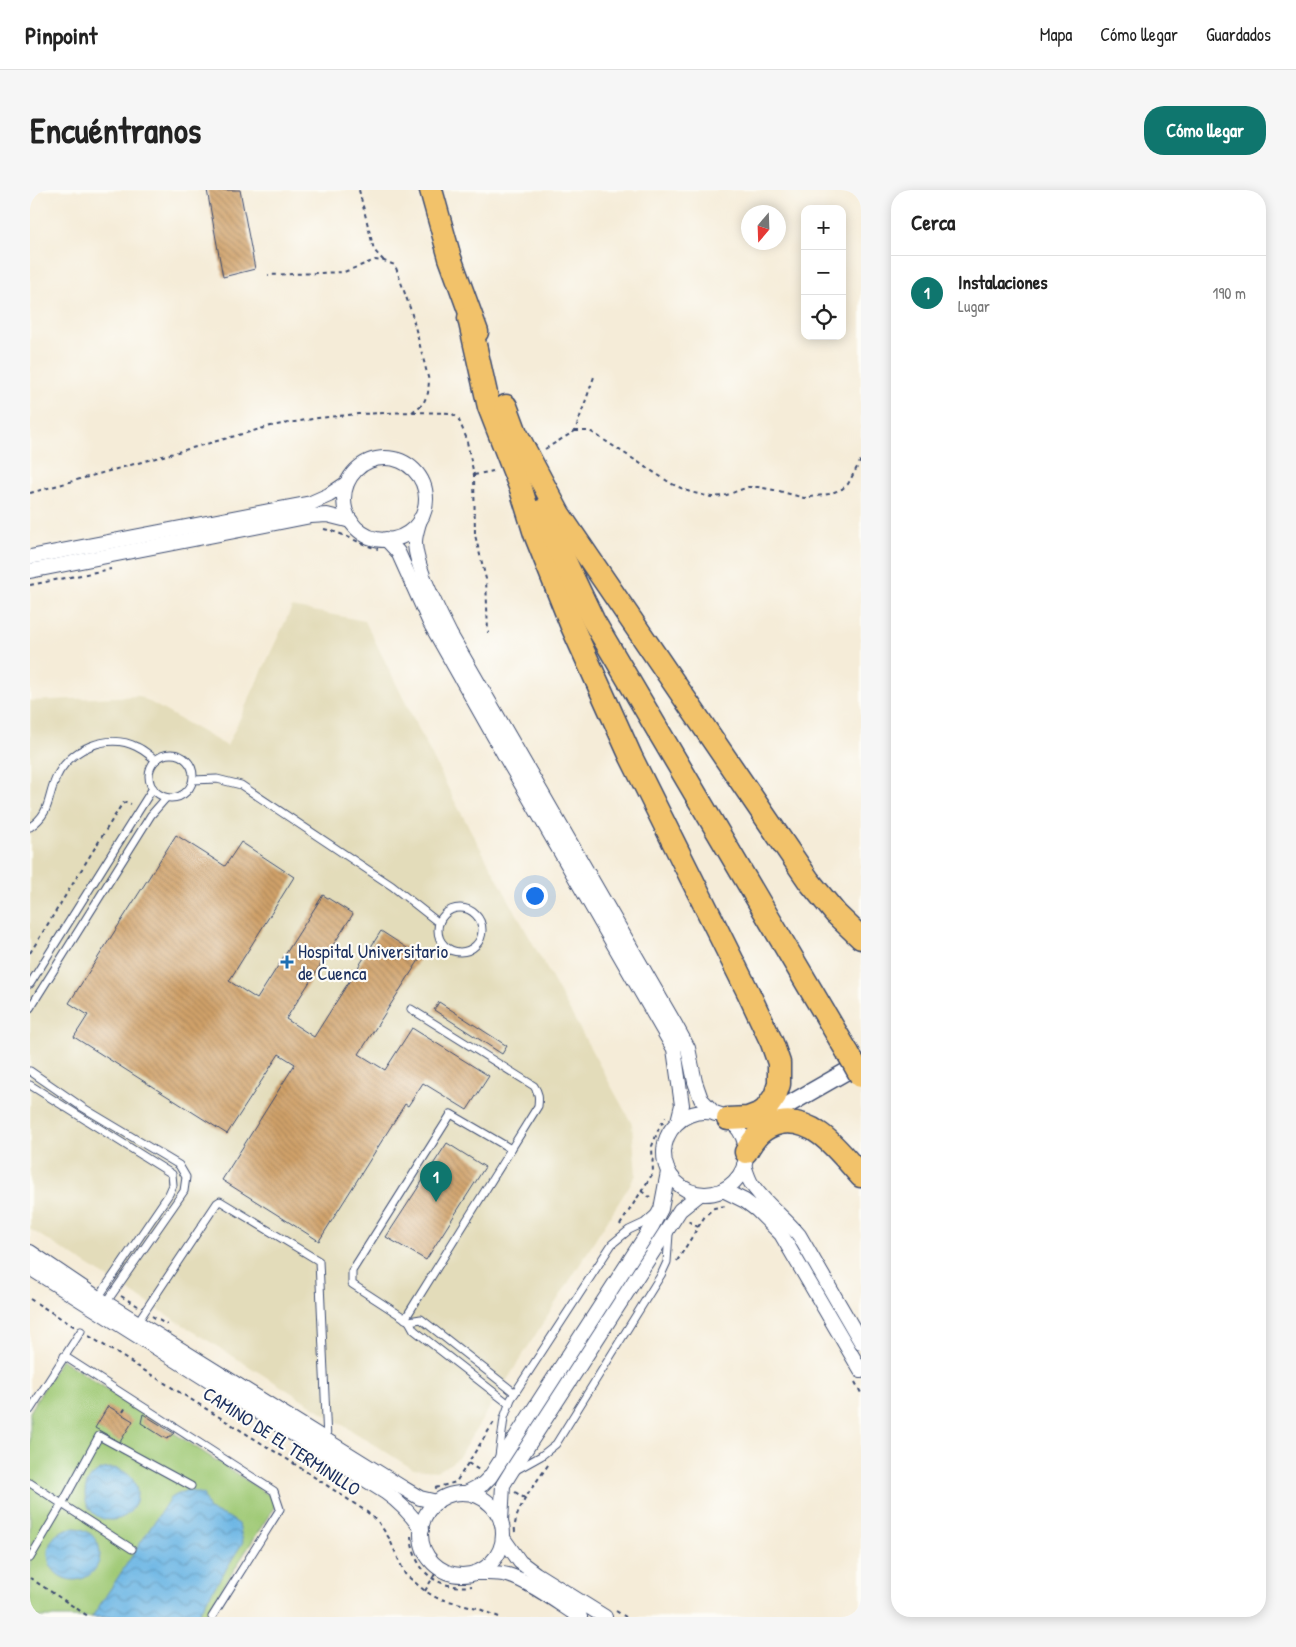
<!DOCTYPE html>
<html lang="es">
<head>
<meta charset="utf-8">
<style>
	body { margin:0; font-family:"Patrick Hand",sans-serif; background:#f6f6f6; color:#222 }
	.controls { position:absolute; right:15px; top:15px; display:grid; overflow:hidden; border-radius:10px; box-shadow:0 2px 12px #0003 }
	.controls button { width:45px; height:45px; display:grid; place-items:center; padding:0; border:0; border-bottom:1px solid #e0e0e0; background:#fff; color:#222; font:25px sans-serif }
	.compass { position:absolute; left:711px; top:15px; width:45px; height:45px; border-radius:50%; background:#fff; box-shadow:0 2px 12px #0003; rotate:199deg }
	.you { position:absolute; left:504px; top:705px; width:18px; height:18px; margin:-12px; border:4px solid #fff; border-radius:50%; background:#1a73e8; box-shadow:0 0 0 8px #1a73e833 }
	.badge { display:grid; place-items:center; width:32px; height:32px; border-radius:50%; background:#0f766e; color:#fff; font-size:16px; font-weight:700 }
	.pin { position:absolute; translate:-50% -41px; filter:drop-shadow(0 1px 2px #0008) }
	.pin::after { content:''; position:absolute; top:26px; width:18px; height:15px; background:inherit; clip-path:polygon(0 0,100% 0,50% 100%) }
	.list { margin:0; padding:0; list-style:none }
	h2 { display:flex; justify-content:space-between; align-items:center; height:65px; margin:0; padding:0 20px; font-size:21px }
	h2 small { font-size:16px; font-weight:400; color:#767676 }
	.list li { display:grid; grid-template-columns:32px 1fr auto; gap:15px; align-items:center; box-sizing:border-box; height:75px; padding:0 20px; border-top:1px solid #e0e0e0 }
	.list b { display:block; font-size:19px; white-space:nowrap }
	.list p { margin:0; font-size:16px; white-space:nowrap; color:#767676 }
	.list em { font-size:16px; font-style:normal; color:#767676 }
	.icon { flex:none; width:28px; height:28px; fill:none; stroke:currentColor; stroke-width:2; stroke-linecap:round; stroke-linejoin:round }
	.map { position:relative; flex:none; width:831px; height:1427px; overflow:hidden; border-radius:20px }
	header { display:flex; align-items:center; gap:30px; box-sizing:border-box; height:70px; padding:0 25px; background:#fff; border-bottom:1px solid #e0e0e0 }
	header strong { font-size:24px }
	nav { display:flex; gap:28px; margin-inline-start:auto; font-size:18px }
	.intro { display:flex; align-items:center; justify-content:space-between; box-sizing:border-box; height:120px; padding:0 30px }
	h1 { margin:0; font-size:35px }
	.button { padding:12px 22px; border-radius:20px; background:#0f766e; color:#fff; font-size:18px; font-weight:700 }
	main { display:flex; gap:30px; padding:0 30px }
	aside { flex:1; background:#fff; border-radius:20px; box-shadow:0 2px 12px #0003 }
	.map>svg:first-child { display:block }
</style>
</head>
<body>
<header>
<strong>Pinpoint</strong>
<nav><a>Mapa</a><a>Cómo llegar</a><a>Guardados</a></nav>
</header>
<div class="intro"><h1>Encuéntranos</h1><a class="button">Cómo llegar</a></div>
<main>
<div class="map">
<svg width="831" height="1427" viewBox="0 0 831 1427">
	<defs>
		<pattern id="water-waves" width="16" height="10" patternUnits="userSpaceOnUse" patternTransform="scale(1.25)"><rect width="16" height="10" fill="#6cb6e4"/><path d="M0 5q4-4 8 0t8 0" fill="none" stroke="#5894bc"/></pattern>
		<pattern id="building-back-hatch" width="6" height="6" patternUnits="userSpaceOnUse" patternTransform="scale(1.25)"><rect width="6" height="6" fill="#d0a169"/><path d="M-1 5l2 2M0 0l6 6M5-1l2 2" fill="none" stroke="#a8845a"/></pattern>
	</defs>
	<rect width="100%" height="100%" fill="#fdfcf7"/>
	<filter id="ink" filterUnits="userSpaceOnUse"><feTurbulence type="fractalNoise" baseFrequency=".02" numOctaves="2"/><feDisplacementMap in="SourceGraphic" scale="10" xChannelSelector="R" yChannelSelector="G"/><feConvolveMatrix kernelMatrix="1 2 1 2 8 2 1 2 1" color-interpolation-filters="sRGB"/></filter>
	<filter id="wash" filterUnits="userSpaceOnUse"><feTurbulence type="fractalNoise" baseFrequency=".0096" numOctaves="4" result="noise"/><feDisplacementMap in="SourceGraphic" scale="20" xChannelSelector="R" yChannelSelector="G"/><feGaussianBlur stdDeviation="1.12" result="paint"/><feColorMatrix in="noise" values="0 0 0 0 0 0 0 0 0 0 0 0 0 0 0 0 0 1.4 0 .05"/><feComposite in="paint" operator="in"/></filter>
	<g filter="url(#wash)">
		<rect width="100%" height="100%" fill="#f5ecd8"/>
		<polygon fill="#e3dcba" points="262,417 335,431 424,610 602,934 606,985 428,1268 417,1276 406,1281 383,1279 0,1039 0,511 109,506 197,556"/>
		<polygon fill="#9fc975" stroke="#5d7c6a" points="31,1169 248,1311 174,1427 0,1427 0,1222"/>
		<g fill="url(#water-waves)" stroke="#4472a1">
			<circle cx="81" cy="1304" r="26"/>
			<polygon points="157,1300 173,1304 179,1320 198,1327 209,1334 213,1352 166,1427 62,1427 140,1308"/>
			<circle cx="44" cy="1364" r="26"/>
		</g>
		<g id="blocks">
			<g fill="url(#building-back-hatch)">
				<polygon points="177,0 210,0 225,79 193,87"/>
				<polygon points="146,645 195,676 211,652 264,687 199,791 227,809 293,705 323,724 256,829 284,847 351,741 391,767 329,864 355,880 382,838 459,886 437,920 393,893 378,916 375,914 289,1051 192,990 265,874 249,864 197,944 44,847 58,825 39,813"/>
				<polygon points="409,812 477,856 472,864 404,820"/>
				<polygon points="417,953 455,977 396,1070 356,1047"/>
				<polygon points="78,1216 103,1231 90,1252 65,1238"/>
				<polygon points="113,1224 137,1239 144,1243 137,1249 133,1247 111,1233"/>
			</g>
		</g>
	</g>
	<g filter="url(#ink)">
		<use href="#blocks" fill-opacity="0" stroke="#3c4b70" stroke-width="1"/>
		<g fill="none" stroke-linecap="round" stroke-linejoin="round">
			<g stroke="#3c4b70" stroke-width="9">
				<g id="service">
					<circle cx="141" cy="586" r="22"/>
					<polyline points="163,590 187,589 211,595 362,696 409,733"/>
					<path d="M 0,637 C 21,623 17,608 26,588 C 39,559 78,542 107,557 C 114,560 120,566 126,570"/>
					<circle cx="430" cy="740" r="22"/>
					<polyline points="0,794 123,598"/>
					<polyline points="0,818 121,625 136,608"/>
					<polyline points="0,881 52,917 149,975 156,987 154,1001 76,1113"/>
					<polyline points="0,895 142,984 143,995 139,1004 68,1108"/>
					<path d="M 375,1129 L 508,916 C 509,907 509,903 504,896 L 381,819"/>
					<polyline points="379,1131 322,1094 322,1081 421,924 481,959"/>
					<polyline points="107,1133 187,1013 190,1011 289,1071 297,1250"/>
					<polyline points="34,1166 244,1301 250,1319 182,1427"/>
					<polyline points="479,1214 384,1140 379,1131 391,1129 485,1203"/>
					<polyline points="0,1220 51,1141"/>
					<polyline points="469,1266 474,1228 481,1209 582,1054 599,1040 614,1033 623,1025"/>
					<polyline points="486,1280 511,1266 526,1254 631,1085 637,1072 639,1044"/>
					<polyline points="0,1293 32,1314 0,1368"/>
					<polyline points="102,1359 32,1314 69,1246 161,1296"/>
				</g>
			</g>
			<g stroke="#3c4b70" stroke-width="16">
				<g id="minor">
					<circle cx="355" cy="309" r="41"/>
					<path d="M 390,329 C 388,337 385,345 385,352 C 385,376 409,422 420,444 L 646,836 L 658,858 L 665,892 L 671,909 L 685,924"/>
					<polyline points="356,349 368,362 399,431 474,564 644,859 652,915 648,931"/>
					<polyline points="0,367 281,313 299,305 317,293"/>
					<polyline points="0,381 281,326 297,325 321,331"/>
					<circle cx="675" cy="963" r="41"/>
					<path d="M 714,975 C 716,981 718,988 721,993 C 734,1013 754,1027 769,1045 L 831,1152"/>
					<polyline points="693,1000 715,1011 727,1020 751,1044 831,1181"/>
					<polyline points="0,1062 68,1108 373,1298 390,1308 407,1312"/>
					<path d="M 0,1078 L 355,1302 C 371,1313 381,1324 392,1340"/>
					<polyline points="436,1303 453,1294 460,1287 622,1036 631,1019 638,982"/>
					<circle cx="432" cy="1344" r="41"/>
					<polyline points="471,1331 473,1295 481,1282 650,1020 670,1004"/>
					<polyline points="473,1348 490,1372 506,1384 575,1427"/>
					<path d="M 446,1383 C 457,1383 468,1382 478,1385 C 499,1391 531,1415 550,1427"/>
				</g>
			</g>
			<g stroke="#3c4b70" stroke-width="19">
				<polyline id="tertiary" points="728,932 831,873"/>
			</g>
			<g stroke="#3c4b70" stroke-width="25">
				<g id="trunk">
					<polyline points="401,0 420,68 447,142"/>
					<polyline points="439,128 459,217 491,299 505,344 541,434 601,567 718,802 742,853 749,873 749,894 745,906 736,919 731,923 718,928 698,929"/>
					<polyline points="476,216 486,243 529,324 779,691 806,724 831,748"/>
					<polyline points="511,321 563,430 818,863"/>
					<path d="M 716,962 C 724,948 732,937 750,933 C 786,927 810,963 831,986"/>
				</g>
			</g>
			<g stroke="#3c4b70" stroke-width="2" stroke-dasharray="4 4" stroke-linecap="butt">
				<polyline points="329,0 344,60 354,71"/>
				<polyline points="383,222 421,223 428,228 436,247 444,285 445,345 456,389 458,443"/>
				<polyline points="545,241 560,241 642,294 660,302 681,307 694,306 718,297 728,297 749,301 774,308 799,304 812,299 818,294 831,270"/>
				<polyline points="515,259 545,241 565,184"/>
				<polyline points="444,285 463,281"/>
				<polyline points="0,303 241,236 288,228 328,224 382,222 393,214 398,203 399,191 381,121 365,75 354,71 345,70 314,82 238,85"/>
				<path d="M 294,339 C 314,343 329,354 348,359"/>
				<polyline points="0,395 81,379"/>
				<polyline points="0,763 92,614 96,612 101,614"/>
				<polyline points="611,1001 620,1007"/>
				<polyline points="658,1031 668,1037"/>
				<polyline points="590,1035 623,983 622,956 629,938 636,927"/>
				<polyline points="647,1071 675,1026 684,1018 696,1016"/>
				<polyline points="91,1106 108,1116"/>
				<polyline points="0,1109 45,1137"/>
				<polyline points="122,1126 137,1135"/>
				<polyline points="59,1146 260,1271 337,1322 349,1333 359,1348 375,1384 395,1401 407,1408 447,1418 469,1427"/>
				<polyline points="825,1192 831,1203"/>
				<polyline points="93,1222 96,1217"/>
				<polyline points="438,1273 449,1280"/>
				<polyline points="405,1298 426,1292 464,1232"/>
				<polyline points="485,1302 496,1309"/>
				<path d="M 485,1342 C 482,1320 508,1291 520,1272"/>
				<path d="M 381,1346 C 384,1382 407,1400 442,1396"/>
				<polyline points="0,1388 58,1426"/>
				<polyline points="395,1401 409,1377"/>
				<polyline points="586,1421 596,1427"/>
			</g>
			<use href="#service" stroke="#fff" stroke-width="7"/>
			<use href="#minor" stroke="#fff" stroke-width="14"/>
			<use href="#tertiary" stroke="#fff" stroke-width="16"/>
			<use href="#trunk" stroke="#f2c26a" stroke-width="22"/>
			<g stroke="#3c4b70" stroke-width="25" stroke-linecap="butt">
				<polyline id="trunk-bridge" points="818,863 831,886"/>
			</g>
			<use href="#trunk-bridge" stroke="#f2c26a" stroke-width="22"/>
		</g>
	</g>
	<path fill="#1f6fb2" stroke="#fdfcf7" stroke-width="2" d="M254.5 764.5h5v5h5v5h-5v5h-5v-5h-5v-5h5z"/>
	<g text-anchor="middle" dominant-baseline="central" stroke-width="4.5" stroke-linejoin="round" paint-order="stroke">
		<g font-size="19" fill="#1b2f5e" stroke="#fdfcf7" text-anchor="start">
			<text x="268" y="761">Hospital Universitario<tspan x="268" dy="22">de Cuenca</tspan></text>
		</g>
		<g font-size="19" fill="#1b2f5e" stroke="#fdfcf7">
			<text transform="translate(252 1251) rotate(33)">CAMINO DE EL TERMINILLO</text>
		</g>
	</g>
</svg>
<div class="controls">
<button>+</button>
<button>−</button>
<button><svg class="icon" aria-label="locate" viewBox="0 0 24 24"><circle cx="12" cy="12" r="6"/><path d="M12 2v4M12 18v4M2 12h4M18 12h4"/></svg></button>
</div>
<svg class="compass" viewBox="-18 -18 36 36"><path d="M0-13l5 13h-10z" fill="#e53935"/><path d="M0 13l5-13h-10z" fill="#767676"/></svg>
<div class="you"></div>
<div class="pin badge" style="left:406px;top:1012px">1</div>
</div>
<aside>
<h2>Cerca<small></small></h2>
<ul class="list">
<li><span class="badge">1</span><div><b>Instalaciones</b><p>Lugar</p></div><em>190 m</em></li>
</ul>
</aside>
</main>
</body>
</html>
